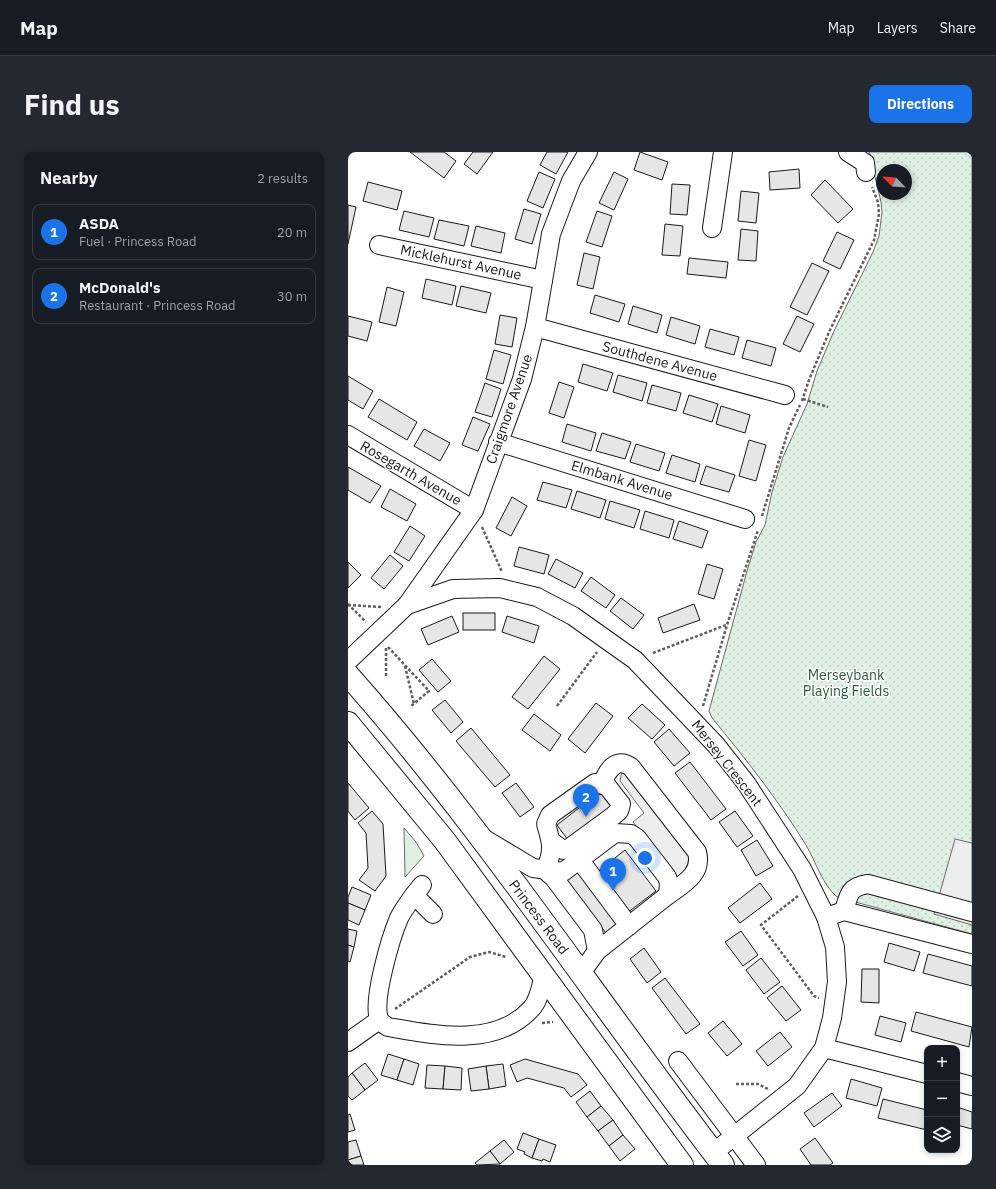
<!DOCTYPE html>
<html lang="en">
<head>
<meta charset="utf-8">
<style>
	body { margin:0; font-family:"IBM Plex Sans",sans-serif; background:#242831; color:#f1f3f6 }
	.controls { position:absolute; right:12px; bottom:12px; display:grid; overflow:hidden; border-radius:8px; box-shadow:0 2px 6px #0003 }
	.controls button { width:36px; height:36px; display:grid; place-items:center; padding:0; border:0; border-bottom:1px solid #363941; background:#171b24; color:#f1f3f6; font:20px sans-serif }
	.compass { position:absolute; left:528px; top:12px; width:36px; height:36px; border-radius:50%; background:#171b24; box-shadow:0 2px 6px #0003; rotate:295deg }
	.you { position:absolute; left:297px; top:706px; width:14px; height:14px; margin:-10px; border:3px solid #fff; border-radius:50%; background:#1a73e8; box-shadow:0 0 0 6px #1a73e833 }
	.badge { display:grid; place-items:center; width:26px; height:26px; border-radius:50%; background:#1a73e8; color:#fff; font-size:13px; font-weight:700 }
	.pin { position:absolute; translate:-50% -33px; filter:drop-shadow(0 1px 2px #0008) }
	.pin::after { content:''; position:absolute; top:21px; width:14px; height:12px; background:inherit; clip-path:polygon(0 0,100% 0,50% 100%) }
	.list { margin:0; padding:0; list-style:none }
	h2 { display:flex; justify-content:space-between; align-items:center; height:52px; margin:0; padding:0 16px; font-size:17px }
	h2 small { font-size:13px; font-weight:400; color:#9ea1a6 }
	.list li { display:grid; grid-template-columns:26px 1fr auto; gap:12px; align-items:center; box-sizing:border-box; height:56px; margin:0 8px 8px; padding:0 8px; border:1px solid #363941; border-radius:8px }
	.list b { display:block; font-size:15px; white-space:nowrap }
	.list p { margin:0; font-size:13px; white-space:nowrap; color:#9ea1a6 }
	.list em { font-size:13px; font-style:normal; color:#9ea1a6 }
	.icon { flex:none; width:22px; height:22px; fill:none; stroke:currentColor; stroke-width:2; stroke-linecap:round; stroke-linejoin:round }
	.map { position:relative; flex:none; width:624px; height:1013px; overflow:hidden; border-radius:8px }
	header { display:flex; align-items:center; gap:24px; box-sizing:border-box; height:56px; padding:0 20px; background:#171b24; border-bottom:1px solid #363941 }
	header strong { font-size:19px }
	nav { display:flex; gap:22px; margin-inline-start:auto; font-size:14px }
	.intro { display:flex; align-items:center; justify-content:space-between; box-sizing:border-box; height:96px; padding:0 24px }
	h1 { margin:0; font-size:28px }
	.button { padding:10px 18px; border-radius:8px; background:#1a73e8; color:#fff; font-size:14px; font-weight:700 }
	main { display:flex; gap:24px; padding:0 24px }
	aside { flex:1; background:#171b24; border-radius:8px; box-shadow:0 2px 6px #0003 }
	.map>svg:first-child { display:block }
</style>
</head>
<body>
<header>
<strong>Map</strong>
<nav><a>Map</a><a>Layers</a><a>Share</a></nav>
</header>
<div class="intro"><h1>Find us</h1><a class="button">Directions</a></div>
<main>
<aside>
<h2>Nearby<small>2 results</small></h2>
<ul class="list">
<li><span class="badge">1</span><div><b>ASDA</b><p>Fuel · Princess Road</p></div><em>20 m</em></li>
<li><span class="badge">2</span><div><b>McDonald's</b><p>Restaurant · Princess Road</p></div><em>30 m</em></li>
</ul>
</aside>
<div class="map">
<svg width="624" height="1013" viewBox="0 0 624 1013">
	<defs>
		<pattern id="park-dots" width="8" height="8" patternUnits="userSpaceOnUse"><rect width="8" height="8" fill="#e0efe3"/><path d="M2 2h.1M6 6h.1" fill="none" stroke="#c0ccc2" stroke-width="1.8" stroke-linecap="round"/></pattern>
	</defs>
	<rect width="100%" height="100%" fill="#fff"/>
	<polygon fill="#e0efe3" stroke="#6a6a6a" points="56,676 68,690 76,704 57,725"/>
	<path fill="url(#park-dots)" stroke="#6a6a6a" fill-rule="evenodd" d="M 521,0 L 624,0 L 624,782 L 489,745 C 474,732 468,710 458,693 C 430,648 398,607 364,566 L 361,559 L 399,419 L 408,390 L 417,373 L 424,340 L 435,305 L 459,252 L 469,219 L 486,179 L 525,100 L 531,84 L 534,60 L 533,50 ZM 534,18 L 558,18 L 558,42 L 534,42 Z"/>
	<g fill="#ededed" stroke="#6a6a6a">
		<polygon points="275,613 344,700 342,718 330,730 285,670 296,661 272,629"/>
		<polygon points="607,687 624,691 624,773 586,762"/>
	</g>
	<g fill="#e6e6e6" stroke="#1a1a1a">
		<polygon points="62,0 96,0 108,9 96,26"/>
		<polygon points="125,0 145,0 129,22 116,12"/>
		<polygon points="199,0 220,0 208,22 192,13"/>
		<polygon points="292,0 320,10 314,28 286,18"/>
		<polygon points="451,17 452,36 422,38 421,20"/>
		<polygon points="191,20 207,27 195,56 179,49"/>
		<polygon points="266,20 280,27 266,58 251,51"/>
		<polygon points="477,28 505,57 490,71 463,43"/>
		<polygon points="20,30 54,39 49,58 15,49"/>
		<polygon points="324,32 342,33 339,63 322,62"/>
		<polygon points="393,39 411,41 408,71 390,69"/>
		<polygon points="0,53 8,55 0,92"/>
		<polygon points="176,57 193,62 184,92 167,87"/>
		<polygon points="56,59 86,66 81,85 51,78"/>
		<polygon points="249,59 264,64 254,95 238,90"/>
		<polygon points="91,68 121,74 116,94 86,87"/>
		<polygon points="317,72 335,74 332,104 314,103"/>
		<polygon points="128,74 157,81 153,101 123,94"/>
		<polygon points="393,77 410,79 408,109 390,108"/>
		<polygon points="489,80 506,88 492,117 475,109"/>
		<polygon points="236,101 252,105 245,137 229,133"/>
		<polygon points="341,106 380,110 378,126 339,122"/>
		<polygon points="464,111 481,119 459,163 442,155"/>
		<polygon points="78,127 108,134 104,153 74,146"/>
		<polygon points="113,134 143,141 138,161 108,154"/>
		<polygon points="39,135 56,140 48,174 31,170"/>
		<polygon points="247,143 277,152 271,170 242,161"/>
		<polygon points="285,154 314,163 309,181 280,172"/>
		<polygon points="152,163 169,166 164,195 147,192"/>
		<polygon points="0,164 24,170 19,189 0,184"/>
		<polygon points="449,164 466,172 452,200 435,192"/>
		<polygon points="323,165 352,174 347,192 318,183"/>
		<polygon points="362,177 391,185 386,203 357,195"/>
		<polygon points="399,188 428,196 423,214 394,206"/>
		<polygon points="146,198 163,203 155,232 138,227"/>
		<polygon points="235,212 265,221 259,239 230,230"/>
		<polygon points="270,223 299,231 294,249 265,240"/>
		<polygon points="0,224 25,239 15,257 0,248"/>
		<polygon points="211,230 226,235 216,266 201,261"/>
		<polygon points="137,231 153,237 144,265 127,260"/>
		<polygon points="304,233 333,241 328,259 299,251"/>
		<polygon points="341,243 370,252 364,270 335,261"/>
		<polygon points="31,247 69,270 59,288 20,265"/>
		<polygon points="373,254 402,263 397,281 368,272"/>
		<polygon points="125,265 142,272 130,299 114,293"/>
		<polygon points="219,272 248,281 243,299 214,290"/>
		<polygon points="76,277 102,291 92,309 66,294"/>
		<polygon points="254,281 283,290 277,307 248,299"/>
		<polygon points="401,288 418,293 408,329 391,324"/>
		<polygon points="288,292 317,301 311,319 282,310"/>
		<polygon points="324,303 352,312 347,330 318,321"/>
		<polygon points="358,314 387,323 381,340 352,332"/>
		<polygon points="0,315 33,334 22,351 0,338"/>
		<polygon points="195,330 224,338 218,356 189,348"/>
		<polygon points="42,337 68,352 59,369 33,355"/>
		<polygon points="229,339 258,348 252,366 223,357"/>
		<polygon points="164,345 179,354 163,384 148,376"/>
		<polygon points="262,349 292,358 286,376 257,367"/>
		<polygon points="297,359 326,368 321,386 292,377"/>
		<polygon points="331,369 360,379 354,396 325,387"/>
		<polygon points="62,374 77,384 61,409 46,400"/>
		<polygon points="171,395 201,403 196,422 166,414"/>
		<polygon points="42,403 55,414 36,437 23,426"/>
		<polygon points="208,407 235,421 227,436 200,422"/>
		<polygon points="0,410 13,423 0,436"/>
		<polygon points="359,412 375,417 366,447 350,442"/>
		<polygon points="243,425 267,443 258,456 233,439"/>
		<polygon points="273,446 296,463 285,477 262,459"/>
		<polygon points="346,452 352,468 315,481 310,466"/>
		<rect x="115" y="461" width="32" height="17"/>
		<polygon points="104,464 111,480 80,493 73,477"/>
		<polygon points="159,464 191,474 186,491 154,480"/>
		<polygon points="196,504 212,517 180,557 164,545"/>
		<polygon points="84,507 103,529 90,540 71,518"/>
		<polygon points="97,548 115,570 103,581 84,558"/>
		<polygon points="248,551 265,564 237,601 220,587"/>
		<polygon points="294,552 317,573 304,587 280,566"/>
		<polygon points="186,562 213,583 202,599 174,578"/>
		<polygon points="123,576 162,623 147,635 108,589"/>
		<polygon points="321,577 342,601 326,614 306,590"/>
		<polygon points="342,610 378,657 363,668 327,621"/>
		<polygon points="0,631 21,656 7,668 0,659"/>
		<polygon points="168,631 186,655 172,665 154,641"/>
		<polygon points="249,642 256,643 267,658 223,692 209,673"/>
		<polygon points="24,659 35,672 38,724 27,739 11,728 20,716 18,681 10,671"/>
		<polygon points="387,659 405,684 389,695 371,670"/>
		<polygon points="409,688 425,714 408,724 393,698"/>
		<polygon points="277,698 308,739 279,761 248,721"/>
		<polygon points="231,713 274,768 258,781 215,726"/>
		<polygon points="412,731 424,747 392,771 380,756"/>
		<polygon points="4,735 23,743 17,758 0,751 0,745"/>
		<polygon points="0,751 17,758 11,773 0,768"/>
		<polygon points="0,777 9,779 6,795 0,793"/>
		<polygon points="393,779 410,803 395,814 377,790"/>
		<polygon points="541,791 572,800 566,819 536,810"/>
		<polygon points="0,793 6,795 2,810 0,809"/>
		<polygon points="296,796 313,820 299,831 282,807"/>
		<polygon points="580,802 624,814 624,834 575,821"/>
		<polygon points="413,806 432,830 416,842 398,818"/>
		<polygon points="514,817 531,817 531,851 513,850"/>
		<polygon points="317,826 352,872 338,882 304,836"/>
		<polygon points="434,834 453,858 438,869 419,846"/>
		<polygon points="568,860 624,875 621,895 563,879"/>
		<polygon points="532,864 558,871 553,890 527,883"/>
		<polygon points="375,869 394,892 379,904 360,881"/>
		<polygon points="432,880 444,895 420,914 408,899"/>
		<polygon points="40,902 56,907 49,928 33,923"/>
		<polygon points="56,907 71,912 65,933 49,928"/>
		<polygon points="177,907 230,922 239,933 223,945 216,936 179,926 169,930 162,913"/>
		<polygon points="17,911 30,928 17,938 4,921"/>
		<polygon points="155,912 158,934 141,937 138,914"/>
		<polygon points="79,913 97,914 95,937 77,936"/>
		<polygon points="97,914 114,916 113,938 95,937"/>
		<polygon points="138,914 141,937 123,939 120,917"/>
		<polygon points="4,921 17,938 4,948 0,944 0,925"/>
		<polygon points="503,927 534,936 529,954 498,946"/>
		<polygon points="242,939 253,954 239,965 228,950"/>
		<polygon points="484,941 494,954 466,975 456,961"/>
		<polygon points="535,947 579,958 579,978 530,966"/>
		<polygon points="253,954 265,968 250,979 239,965"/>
		<polygon points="609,955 624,960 624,977 609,973"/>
		<polygon points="2,962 7,978 0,980 0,963"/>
		<polygon points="265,968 275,983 261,994 250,979"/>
		<polygon points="175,981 191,987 184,1006 176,1002 177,1000 169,997"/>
		<polygon points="275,983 287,997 272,1009 261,994"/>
		<polygon points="467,986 485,1011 482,1013 463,1013 452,997"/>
		<polygon points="191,987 208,993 202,1010 195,1007 194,1009 184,1006"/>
		<polygon points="8,988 13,1004 0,1008 0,990"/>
		<polygon points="156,988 166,1000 152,1012 142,999"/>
		<polygon points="142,999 152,1012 129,1013 127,1011"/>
		<polygon points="13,1004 16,1013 0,1013 0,1008"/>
	</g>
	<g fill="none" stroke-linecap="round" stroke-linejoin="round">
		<g stroke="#1a1a1a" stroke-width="20">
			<g id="minor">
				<polyline points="500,0 517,11 518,20"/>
				<polyline points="364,76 375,0"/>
				<polyline points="31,93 195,128"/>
				<polyline points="187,175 437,243"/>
				<polyline points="0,283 126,358"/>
				<polyline points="150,290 397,367"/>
				<polyline points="59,453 126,358 174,227 187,175 203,82 223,29 240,0"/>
				<polyline points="0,509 59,453 105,437 152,436 189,445 225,464 287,508 368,593 398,631 454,717 478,765 487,795 489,830 484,866 476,896 449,934 365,1001"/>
				<path d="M 254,632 C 259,619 268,604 283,615 L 349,700 C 355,722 335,732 320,743"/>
				<polyline points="135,686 185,716 215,720 267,681 283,682 289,686 319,725 321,731 320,743 249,799 233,821"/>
				<path d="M 203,689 L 215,698 L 220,697 L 265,664 L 271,659 L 273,652 L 259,634 L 247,631 L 202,663 L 198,672 C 204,692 206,699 197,718 L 206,726 L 245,778 L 249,799"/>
				<polyline points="231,707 281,774"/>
				<path d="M 74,733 C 66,743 57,754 51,766 C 43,785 24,848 31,867 C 33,871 37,873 40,875 C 86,883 147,896 183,857 C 191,849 193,834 196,823"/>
				<polyline points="66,743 85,762"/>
				<path d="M 496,759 C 501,742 501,735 520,732 L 624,760"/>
				<polyline points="478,765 496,759 624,792"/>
				<polyline points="0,890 31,868"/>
				<polyline points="476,896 579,922"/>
				<polyline points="330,909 408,1013"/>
				<polyline points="609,930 624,934"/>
			</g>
		</g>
		<g stroke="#1a1a1a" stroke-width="24">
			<g id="highway">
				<path d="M 0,523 C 137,677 249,850 375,1013"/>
				<polyline points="0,571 97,689 334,1013"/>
			</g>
		</g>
		<g stroke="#5f5f5f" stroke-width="2.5" stroke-dasharray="3 2" stroke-linecap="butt">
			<polyline points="455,247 480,255"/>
			<polyline points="454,249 461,228 481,180 526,88 531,62 530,50 524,35"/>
			<polyline points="414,364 441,276 452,253"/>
			<polyline points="134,375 154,420"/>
			<polyline points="0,452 18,470"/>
			<polyline points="0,453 33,455"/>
			<polyline points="40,495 81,539 62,555"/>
			<polyline points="305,501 378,473"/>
			<polyline points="57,514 66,552"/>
			<polyline points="38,524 38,496"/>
			<polyline points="209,554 249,500"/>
			<polyline points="355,554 379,473 410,378"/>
			<polyline points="450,744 413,773 466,844 471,846"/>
			<polyline points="47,857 122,805 141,800 158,805"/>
			<polyline points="194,871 205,870"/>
			<polyline points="388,932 410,932 420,937"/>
		</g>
		<use href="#minor" stroke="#fff" stroke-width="18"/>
		<use href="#highway" stroke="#fff" stroke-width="22"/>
	</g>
	<g text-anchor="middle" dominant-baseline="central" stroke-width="3" stroke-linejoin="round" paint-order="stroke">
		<g font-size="14" fill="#1a1a1a" stroke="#fff">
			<text transform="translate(113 110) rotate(12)">Micklehurst Avenue</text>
			<text transform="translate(312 209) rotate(15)">Southdene Avenue</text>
			<text transform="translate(161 257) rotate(-71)">Craigmore Avenue</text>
			<text transform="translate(63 321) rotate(30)">Rosegarth Avenue</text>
			<text transform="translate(274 328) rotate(17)">Elmbank Avenue</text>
			<text transform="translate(379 611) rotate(52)">Mersey Crescent</text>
			<text transform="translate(191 765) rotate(53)">Princess Road</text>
		</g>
		<g font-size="14" fill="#2b5a34" stroke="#fff">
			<text x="498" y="523">Merseybank<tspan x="498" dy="16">Playing Fields</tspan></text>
		</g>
	</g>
</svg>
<div class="controls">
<button>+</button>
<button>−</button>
<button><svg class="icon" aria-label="layers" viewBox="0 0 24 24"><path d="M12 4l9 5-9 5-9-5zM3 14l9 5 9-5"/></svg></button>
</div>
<svg class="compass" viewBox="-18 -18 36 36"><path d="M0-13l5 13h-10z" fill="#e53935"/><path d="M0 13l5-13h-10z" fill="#9ea1a6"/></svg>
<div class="you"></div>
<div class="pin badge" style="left:265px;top:739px">1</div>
<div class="pin badge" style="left:238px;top:665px">2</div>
</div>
</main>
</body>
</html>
